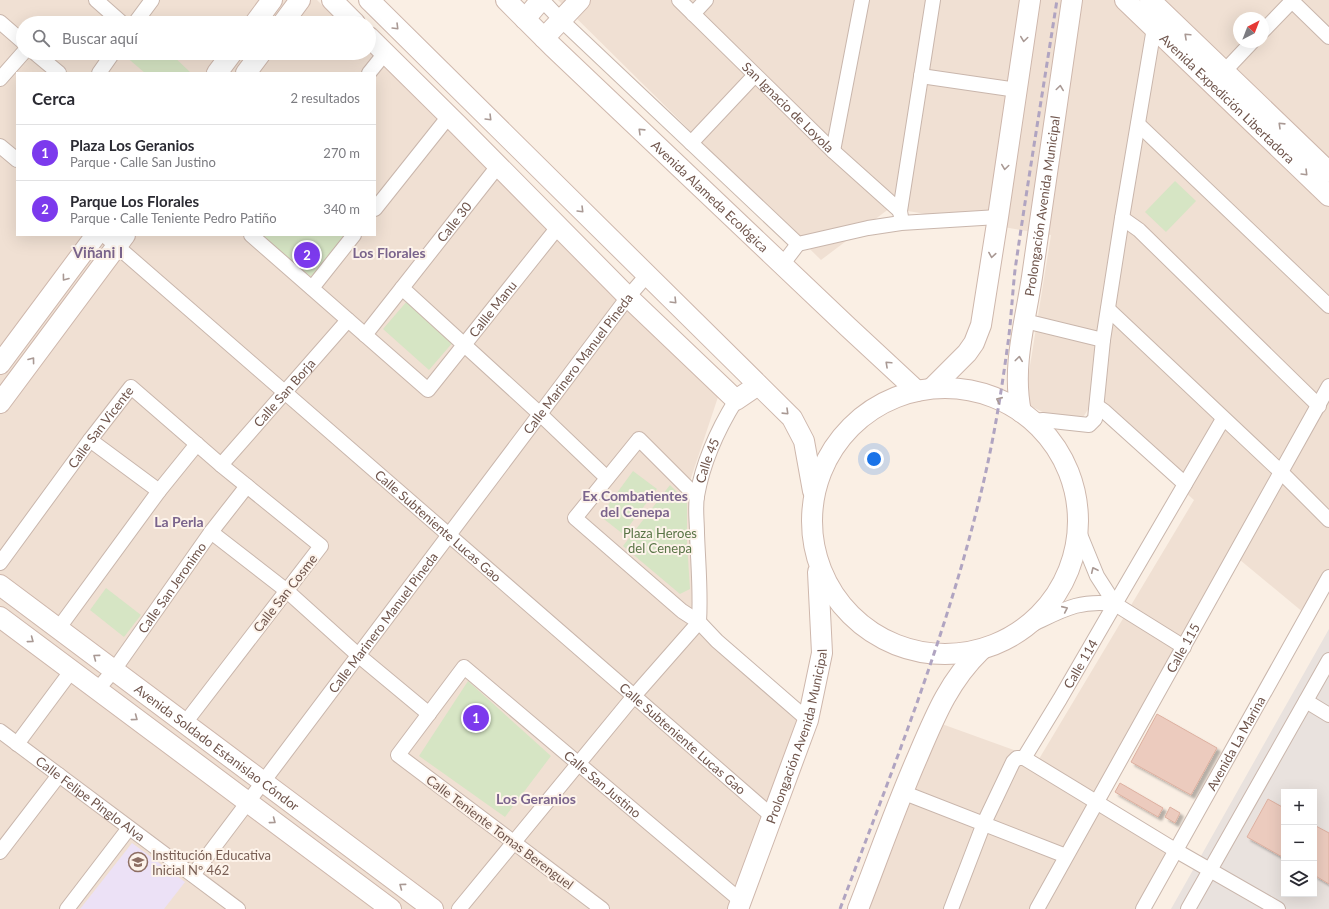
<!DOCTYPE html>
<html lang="es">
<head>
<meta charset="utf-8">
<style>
	body { margin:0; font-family:Lato,sans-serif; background:#f7f7f7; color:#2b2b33 }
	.controls { position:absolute; right:12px; bottom:12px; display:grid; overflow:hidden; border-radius:0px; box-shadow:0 4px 16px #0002 }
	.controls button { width:36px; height:36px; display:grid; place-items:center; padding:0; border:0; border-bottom:1px solid #e1e1e2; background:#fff; color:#2b2b33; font:20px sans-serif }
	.compass { position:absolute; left:1233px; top:12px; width:36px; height:36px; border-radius:50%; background:#fff; box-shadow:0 4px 16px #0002; rotate:42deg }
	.you { position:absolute; left:874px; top:459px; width:14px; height:14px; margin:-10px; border:3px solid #fff; border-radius:50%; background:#1a73e8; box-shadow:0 0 0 6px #1a73e833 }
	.badge { display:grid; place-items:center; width:26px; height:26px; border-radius:50%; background:#7c3aed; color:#fff; font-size:13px; font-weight:700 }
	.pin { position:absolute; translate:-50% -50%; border:2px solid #fff; box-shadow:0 1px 4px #0006 }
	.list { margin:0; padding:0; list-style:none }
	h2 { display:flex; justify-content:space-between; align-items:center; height:52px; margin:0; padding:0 16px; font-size:17px }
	h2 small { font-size:13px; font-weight:400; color:#7c7c81 }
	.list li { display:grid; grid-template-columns:26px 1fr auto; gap:12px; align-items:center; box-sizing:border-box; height:56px; padding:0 16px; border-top:1px solid #e1e1e2 }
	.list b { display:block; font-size:15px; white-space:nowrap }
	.list p { margin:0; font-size:13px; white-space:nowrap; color:#7c7c81 }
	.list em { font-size:13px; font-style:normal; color:#7c7c81 }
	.icon { flex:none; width:22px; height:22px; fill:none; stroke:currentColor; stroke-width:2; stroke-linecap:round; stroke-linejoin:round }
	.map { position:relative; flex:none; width:1329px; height:909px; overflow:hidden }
	.search { position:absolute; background:#fff; box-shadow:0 4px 16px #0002; left:16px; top:16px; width:360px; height:44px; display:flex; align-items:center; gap:10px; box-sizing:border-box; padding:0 14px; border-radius:22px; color:#7c7c81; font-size:15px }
	.panel { position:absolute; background:#fff; box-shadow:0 4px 16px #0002; left:16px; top:72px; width:360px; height:164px; border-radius:0px }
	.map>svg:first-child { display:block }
</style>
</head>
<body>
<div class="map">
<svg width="1329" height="909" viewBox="0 0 1329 909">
	<defs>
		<filter id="shadow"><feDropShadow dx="3.5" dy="3.5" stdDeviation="1" flood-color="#0004"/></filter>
	</defs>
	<rect width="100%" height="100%" fill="#faefe4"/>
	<g fill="#f0e0d3" fill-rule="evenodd">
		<path d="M 0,0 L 317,0 L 340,23 L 23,23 L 23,53 L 369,53 L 369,52 L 718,397 L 690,481 L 693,627 L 800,720 L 736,909 L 0,909 ZM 17,73 L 375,73 L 375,235 L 17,235 Z"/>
		<path d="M 558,0 L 1329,0 L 1329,586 L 1310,618 L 1234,555 L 1099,794 L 1180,851 L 1148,909 L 855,909 L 928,719 L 1039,759 L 1194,500 L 1089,408 L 1076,428 L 1024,403 L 1051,235 L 890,208 L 821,260 ZM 1239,18 L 1263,18 L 1263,42 L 1239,42 Z"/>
	</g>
	<path fill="#e9e2de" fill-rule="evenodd" d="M 1329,629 L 1329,909 L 1171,909 ZM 1284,792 L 1314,792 L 1314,894 L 1284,894 Z"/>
	<polygon fill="#ece1f6" points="132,843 185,882 164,909 80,909"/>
	<g fill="#d6e5c4">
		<polygon points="125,53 170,53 191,73 145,73 124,55"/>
		<polygon points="1175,181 1196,201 1166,232 1145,212"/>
		<polygon points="261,235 345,235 317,274 310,276"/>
		<polygon points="408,300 454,341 429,370 383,329"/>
		<polygon points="633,471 657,489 623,534 600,516"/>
		<polygon points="670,485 687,502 687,542 690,589 680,594 623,546"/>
		<polygon points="106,588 141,615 124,637 90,610"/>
		<polygon points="468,681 551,756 505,817 419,756"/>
	</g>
	<g fill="#eccbbe" stroke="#ddb0a0" filter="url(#shadow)">
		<polygon points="1157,714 1217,748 1191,795 1131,762"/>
		<polygon points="1120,783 1163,808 1158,817 1115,792"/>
		<polygon points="1268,799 1284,808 1284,858 1247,837"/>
		<polygon points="1170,807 1180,813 1175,823 1165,817"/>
		<polygon points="1314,825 1329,833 1329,884 1314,875"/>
	</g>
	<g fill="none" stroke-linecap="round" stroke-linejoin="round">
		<g stroke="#c9b6ac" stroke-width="16">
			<g id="street">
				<polyline points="96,0 122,23"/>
				<polyline points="542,0 561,20 798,244 868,228 901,223 998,217"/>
				<path id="s1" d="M 679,0 L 833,151 L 900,211"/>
				<polyline points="1291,0 1329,37"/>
				<polyline points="693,14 706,0"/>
				<polyline points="0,22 23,42"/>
				<polyline points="135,23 152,0"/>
				<polyline points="1263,31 1293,0"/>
				<polyline points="35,53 59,73"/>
				<polyline points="99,73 113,53"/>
				<polyline points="369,73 385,53"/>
				<polyline points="921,76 1017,90"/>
				<polyline points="1218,78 1252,42"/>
				<polyline points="0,79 23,53"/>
				<polyline points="1138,124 1329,306"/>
				<polyline points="691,143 755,75"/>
				<polyline points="0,146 17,160"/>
				<polyline points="833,151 862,0"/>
				<polyline points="375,209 449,116"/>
				<polyline points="901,217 900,211 933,0"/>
				<polyline points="1122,218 1139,230 1319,406"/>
				<path id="s2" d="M 104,235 L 773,817"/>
				<path id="s3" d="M 251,235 L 428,390 L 558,227"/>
				<polyline points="782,265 798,244"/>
				<polyline points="312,288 354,235"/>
				<polyline points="402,288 540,414 607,478"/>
				<polyline points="1108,309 1281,472 1329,520"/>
				<polyline points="1025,321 1103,340"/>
				<path id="s4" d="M 365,335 L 498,166"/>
				<polyline points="1097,406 1104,411 1185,484"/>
				<polyline points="1033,421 1043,420 1089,425 1095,419 1103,340 1122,218 1154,28"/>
				<polyline points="90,440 159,491"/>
				<path id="s5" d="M 221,465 L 348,320"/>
				<polyline points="697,497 639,439 575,518 682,611 699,622 717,641 808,720"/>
				<polyline points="211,532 287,591 358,655 429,714"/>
				<polyline points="1079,532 1097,576 1115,604 1184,647"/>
				<path id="s6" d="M 0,563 L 90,440 L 131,387 L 221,465 L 321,546 L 185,723"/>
				<path id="s7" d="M 699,622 C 701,592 698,563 697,533 C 697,521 695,508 697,496 C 703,462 718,429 736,400"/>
				<path d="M 1029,626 C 1061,611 1078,599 1115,604"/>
				<polyline points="58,629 159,491 197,444"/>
				<path id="s8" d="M 97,690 L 114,670 L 211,532 L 247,486"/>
				<polyline points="1306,701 1329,715"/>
				<path id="s9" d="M 0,731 L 238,909"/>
				<polyline points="17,744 72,670"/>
				<polyline points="1024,758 1175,850 1278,909"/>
				<polyline points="902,792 1066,856"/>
				<polyline points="0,852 59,775"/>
				<path id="s10" d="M 193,875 L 628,297 L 647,275"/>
				<polyline points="67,909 129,828"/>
				<polyline points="459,909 634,696 699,622"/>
				<path id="s11" d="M 602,909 L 398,755 L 464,667 L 741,901"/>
				<path id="s12" d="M 951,909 L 984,823 L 1013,762 L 1017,758 L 1024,758 L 1060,699 L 1115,604 L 1223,419"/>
				<path id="s13" d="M 1037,909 L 1329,386"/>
				<path id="s14" d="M 1143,909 L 1329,577"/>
				<polyline points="1188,909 1329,660"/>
			</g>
		</g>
		<g stroke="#ceb7ac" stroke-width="22">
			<g id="secondary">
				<polyline points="332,0 355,23"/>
				<polyline points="369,0 792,418 804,441 813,491"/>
				<path id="s15" d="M 506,0 L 552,46 L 848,327 L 917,391"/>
				<path id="s16" d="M 1125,0 L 1329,196"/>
				<polyline points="1150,0 1329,172"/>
				<polyline points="525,19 541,0"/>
				<polyline points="255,23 272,0"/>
				<polyline points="283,23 300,0"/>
				<polyline points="369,37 458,125 628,297 736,400 758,385"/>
				<polyline points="544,38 580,0"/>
				<polyline points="217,73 232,53"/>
				<polyline points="246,73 261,53"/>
				<polyline points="0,364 96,235"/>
				<circle cx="945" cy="521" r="133"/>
				<polyline points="932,388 967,353 974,343 981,325 998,217 1030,0"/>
				<polyline points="0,403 125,235"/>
				<path id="s17" d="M 1021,412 C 1011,365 1027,316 1033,270 C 1046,180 1059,90 1072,0"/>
				<path id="s18" d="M 0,585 L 433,909"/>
				<polyline points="0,617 391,909"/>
				<path id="s19" d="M 738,909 L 808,720 L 822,653 L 818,572"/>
				<path d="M 858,909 C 878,858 896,806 918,756 C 935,716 949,681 981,650"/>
			</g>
		</g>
		<use href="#street" stroke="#fff" stroke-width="14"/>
		<use href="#secondary" stroke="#fff" stroke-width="20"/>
		<path stroke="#b0a4c1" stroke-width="3" stroke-dasharray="6 4" stroke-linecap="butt" d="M 840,909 C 893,768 950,627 984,480 C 994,437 1001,394 1007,350 C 1011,324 1012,297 1015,270 C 1028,180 1043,90 1057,0"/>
	</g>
	<defs><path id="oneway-chevron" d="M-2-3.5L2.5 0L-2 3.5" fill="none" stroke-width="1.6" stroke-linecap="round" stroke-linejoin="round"/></defs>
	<g stroke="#a99994">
		<use href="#oneway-chevron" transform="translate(396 27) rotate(45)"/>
		<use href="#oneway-chevron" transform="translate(1187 36) rotate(-137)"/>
		<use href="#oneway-chevron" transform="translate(1024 39) rotate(98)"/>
		<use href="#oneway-chevron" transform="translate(1060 88) rotate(-82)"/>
		<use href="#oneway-chevron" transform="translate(489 118) rotate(45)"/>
		<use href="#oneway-chevron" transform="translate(1281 125) rotate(-136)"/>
		<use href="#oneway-chevron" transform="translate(641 131) rotate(-136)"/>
		<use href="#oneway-chevron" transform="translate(1005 167) rotate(98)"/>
		<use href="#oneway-chevron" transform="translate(1305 173) rotate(45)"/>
		<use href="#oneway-chevron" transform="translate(581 210) rotate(45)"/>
		<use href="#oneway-chevron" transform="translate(992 255) rotate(99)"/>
		<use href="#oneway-chevron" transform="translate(65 278) rotate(127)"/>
		<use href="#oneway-chevron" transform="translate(674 301) rotate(45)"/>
		<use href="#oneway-chevron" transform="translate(1019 359) rotate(-83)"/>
		<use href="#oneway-chevron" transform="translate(32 360) rotate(-53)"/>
		<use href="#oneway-chevron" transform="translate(888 364) rotate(-137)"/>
		<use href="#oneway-chevron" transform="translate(999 400) rotate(-156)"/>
		<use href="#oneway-chevron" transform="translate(786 412) rotate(44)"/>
		<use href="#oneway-chevron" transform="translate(1094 570) rotate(-115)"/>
		<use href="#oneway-chevron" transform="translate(1065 609) rotate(-24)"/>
		<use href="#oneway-chevron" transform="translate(31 640) rotate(37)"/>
		<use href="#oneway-chevron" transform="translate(96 657) rotate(-143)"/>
		<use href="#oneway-chevron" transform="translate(135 718) rotate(37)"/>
		<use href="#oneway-chevron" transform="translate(273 821) rotate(37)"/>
		<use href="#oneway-chevron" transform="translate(402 886) rotate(-143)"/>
	</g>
	<defs>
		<g id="school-ring" transform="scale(1)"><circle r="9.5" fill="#fdf3ea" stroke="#8d6e63" stroke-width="1.5"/><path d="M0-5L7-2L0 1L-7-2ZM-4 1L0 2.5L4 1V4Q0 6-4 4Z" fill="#8d6e63"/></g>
	</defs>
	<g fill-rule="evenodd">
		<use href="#school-ring" x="138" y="862"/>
	</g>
	<g text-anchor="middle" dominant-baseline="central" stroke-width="4" stroke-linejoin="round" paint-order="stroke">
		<g font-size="13" fill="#6f554c" stroke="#fdf3ea">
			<text stroke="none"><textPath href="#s16" startOffset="142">Avenida Expedición Libertadora</textPath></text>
			<text stroke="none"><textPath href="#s1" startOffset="153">San Ignacio de Loyola</textPath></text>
			<text stroke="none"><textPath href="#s15" startOffset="283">Avenida Alameda Ecológica</textPath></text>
			<text stroke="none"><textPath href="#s17" startOffset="208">Prolongación Avenida Municipal</textPath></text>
			<text stroke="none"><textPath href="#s4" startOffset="144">Calle 30</textPath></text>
			<text stroke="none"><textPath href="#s3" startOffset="339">Callle Manu</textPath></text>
			<text stroke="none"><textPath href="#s10" startOffset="640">Calle Marinero Manuel Pineda</textPath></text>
			<text stroke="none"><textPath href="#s5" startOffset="96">Calle San Borja</textPath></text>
			<text stroke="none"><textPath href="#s6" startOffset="169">Calle San Vicente</textPath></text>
			<text stroke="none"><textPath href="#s7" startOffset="163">Calle 45</textPath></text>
			<text stroke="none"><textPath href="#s2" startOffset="443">Calle Subteniente Lucas Gao</textPath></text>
			<text stroke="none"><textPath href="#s8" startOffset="127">Calle San Jeronimo</textPath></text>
			<text transform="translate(285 593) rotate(-52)">Calle San Cosme</text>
			<text stroke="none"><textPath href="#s10" startOffset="316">Calle Marinero Manuel Pineda</textPath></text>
			<text stroke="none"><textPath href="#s13" startOffset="299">Calle 115</textPath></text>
			<text stroke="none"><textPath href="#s12" startOffset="282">Calle 114</textPath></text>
			<text stroke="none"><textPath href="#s19" startOffset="183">Prolongación Avenida Municipal</textPath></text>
			<text stroke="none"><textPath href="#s2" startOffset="767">Calle Subteniente Lucas Gao</textPath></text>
			<text stroke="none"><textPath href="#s14" startOffset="190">Avenida La Marina</textPath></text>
			<text stroke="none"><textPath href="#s18" startOffset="271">Avenida Soldado Estanislao Cóndor</textPath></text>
			<text stroke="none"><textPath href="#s11" startOffset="547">Calle San Justino</textPath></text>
			<text stroke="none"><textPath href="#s9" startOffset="113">Calle Felipe Pinglo Alva</textPath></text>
			<text transform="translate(500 832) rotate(37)">Calle Teniente Tomas Berenguel</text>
		</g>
		<g font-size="13" fill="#597446" stroke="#fdf3ea">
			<text x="660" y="533">Plaza Heroes<tspan x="660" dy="15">del Cenepa</tspan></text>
		</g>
		<g font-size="13" fill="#785e54" stroke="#fdf3ea" text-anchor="start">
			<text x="152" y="855">Institución Educativa<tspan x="152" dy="15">Inicial Nº 462</tspan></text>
		</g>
		<g font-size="14" font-weight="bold" fill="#7a648c" stroke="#fdf3ea">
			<text x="389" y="252">Los Florales</text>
			<text x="635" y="495">Ex Combatientes<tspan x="635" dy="16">del Cenepa</tspan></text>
			<text x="179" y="521">La Perla</text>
			<text x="536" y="798">Los Geranios</text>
		</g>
		<g font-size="15" font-weight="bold" fill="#7a648c" stroke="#fdf3ea">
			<text x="98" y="252">Viñani I</text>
		</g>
	</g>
</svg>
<div class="controls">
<button>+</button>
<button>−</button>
<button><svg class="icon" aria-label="layers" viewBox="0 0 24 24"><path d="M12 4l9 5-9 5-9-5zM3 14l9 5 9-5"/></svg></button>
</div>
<svg class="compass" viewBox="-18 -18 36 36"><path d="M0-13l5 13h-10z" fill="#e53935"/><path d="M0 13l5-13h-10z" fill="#7c7c81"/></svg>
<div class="you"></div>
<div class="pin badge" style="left:476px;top:718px">1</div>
<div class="pin badge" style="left:307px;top:255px">2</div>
<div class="search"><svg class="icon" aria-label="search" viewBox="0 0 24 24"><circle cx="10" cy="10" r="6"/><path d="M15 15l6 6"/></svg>Buscar aquí</div>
<section class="panel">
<h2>Cerca<small>2 resultados</small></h2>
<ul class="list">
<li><span class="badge">1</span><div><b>Plaza Los Geranios</b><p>Parque · Calle San Justino</p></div><em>270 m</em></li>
<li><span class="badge">2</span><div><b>Parque Los Florales</b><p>Parque · Calle Teniente Pedro Patiño</p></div><em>340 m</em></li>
</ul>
</section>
</div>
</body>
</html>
